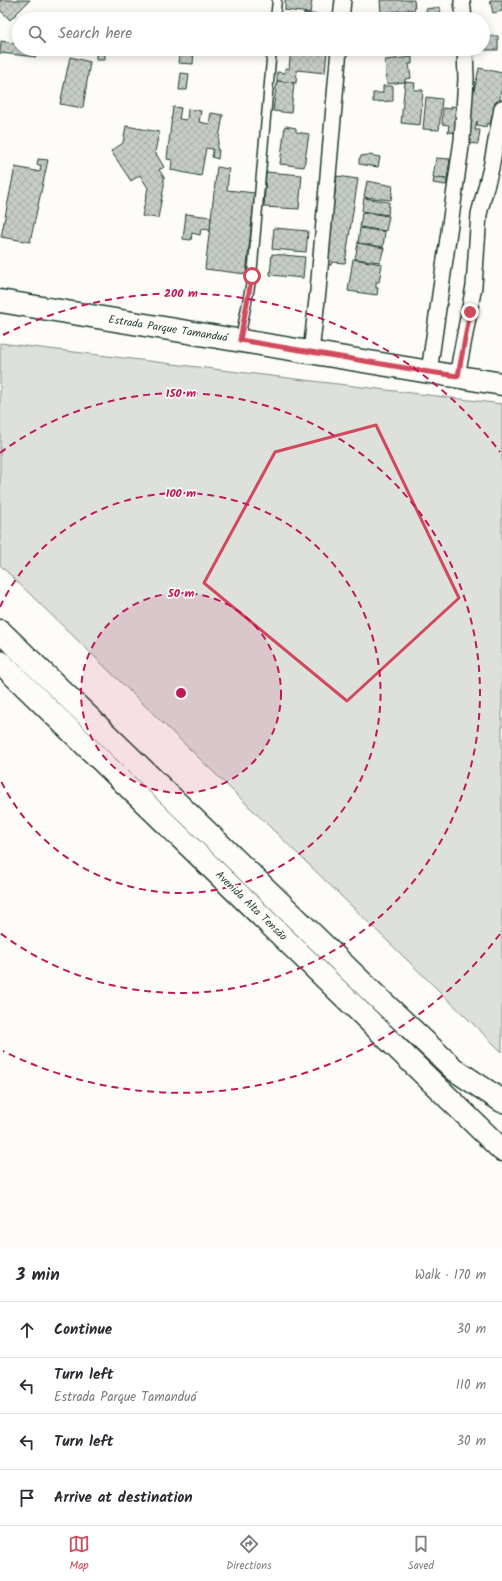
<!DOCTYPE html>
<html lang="en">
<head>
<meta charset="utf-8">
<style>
	body { margin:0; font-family:Kalam,sans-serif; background:#f2f2f3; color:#2b2b33 }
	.stop { position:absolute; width:12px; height:12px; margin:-9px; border:3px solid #d1495b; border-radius:50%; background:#fff }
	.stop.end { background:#d1495b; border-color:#fff; box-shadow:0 1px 4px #0008 }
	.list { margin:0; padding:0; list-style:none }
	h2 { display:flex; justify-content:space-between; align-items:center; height:52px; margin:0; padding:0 16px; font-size:17px }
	h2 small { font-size:13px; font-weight:400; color:#7c7c81 }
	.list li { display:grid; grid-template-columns:26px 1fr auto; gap:12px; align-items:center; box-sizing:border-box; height:56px; padding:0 16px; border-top:1px solid #e1e1e2 }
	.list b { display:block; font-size:15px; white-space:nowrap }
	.list p { margin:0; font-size:13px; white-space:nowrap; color:#7c7c81 }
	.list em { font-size:13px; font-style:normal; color:#7c7c81 }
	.icon { flex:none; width:22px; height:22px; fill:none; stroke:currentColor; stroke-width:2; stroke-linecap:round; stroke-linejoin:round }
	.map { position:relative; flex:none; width:502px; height:1249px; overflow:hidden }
	.search { position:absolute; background:#fff; box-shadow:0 2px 10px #0003; left:12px; right:12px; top:12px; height:44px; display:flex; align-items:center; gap:10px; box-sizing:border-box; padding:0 14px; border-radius:22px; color:#7c7c81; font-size:15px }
	.sheet { height:276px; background:#fff }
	nav { display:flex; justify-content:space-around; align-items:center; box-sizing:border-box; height:56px; border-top:1px solid #e1e1e2; background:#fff; font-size:11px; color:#7c7c81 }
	nav a { display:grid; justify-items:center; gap:2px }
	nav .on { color:#d1495b }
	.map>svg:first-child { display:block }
</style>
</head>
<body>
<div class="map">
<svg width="502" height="1249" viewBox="0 0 502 1249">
	<defs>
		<pattern id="building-cross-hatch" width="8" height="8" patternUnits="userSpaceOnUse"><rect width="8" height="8" fill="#c6cdc7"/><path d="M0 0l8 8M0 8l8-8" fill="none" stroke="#aab1ac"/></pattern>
	</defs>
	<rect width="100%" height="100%" fill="#fdfcf7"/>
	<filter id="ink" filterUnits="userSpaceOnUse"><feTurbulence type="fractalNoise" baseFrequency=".025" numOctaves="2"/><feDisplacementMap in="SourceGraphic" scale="8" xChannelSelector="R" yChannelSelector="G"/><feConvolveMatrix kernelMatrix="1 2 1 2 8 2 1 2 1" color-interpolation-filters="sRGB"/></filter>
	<g filter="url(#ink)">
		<polygon fill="#dde0db" stroke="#7e8e88" points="0,343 502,404 502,1052 0,565"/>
		<g fill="url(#building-cross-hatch)" stroke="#1f3d34">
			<polygon points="0,0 30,0 10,20 0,10"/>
			<polygon points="285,0 312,0 310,13 285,10"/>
			<polygon points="380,0 414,0 415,9 381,13"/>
			<polygon points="490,0 502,0 502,11 493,13"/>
			<polygon points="440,7 441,15 427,16 426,9"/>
			<polygon points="304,13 336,17 336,19 303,19"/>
			<polygon points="484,36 498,36 498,50 485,50"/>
			<polygon points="1,41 19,44 19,49 37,49 36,57 0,53"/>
			<polygon points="180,49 194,49 193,64 178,63"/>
			<polygon points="291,49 327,51 325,73 297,70 296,83 277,81 277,72 285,73 285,68 289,69"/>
			<polygon points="96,52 105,53 105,60 96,60"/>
			<polygon points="70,57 90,62 83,108 60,104"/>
			<polygon points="412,57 412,64 409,64 411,78 405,79 405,82 387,84 385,60"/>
			<polygon points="479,68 502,73 502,87 497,114 493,113 490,124 487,123 486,127 477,125 477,121 475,130 480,130 478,144 466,143 468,119"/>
			<polygon points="181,73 189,74 187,90 179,90"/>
			<polygon points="277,81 294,83 291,113 273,111"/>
			<polygon points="405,82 415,83 414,90 423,90 420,125 401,123"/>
			<polygon points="383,86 393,86 393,101 373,102 373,93 383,93"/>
			<polygon points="426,97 442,99 439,130 423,129"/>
			<polygon points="451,106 460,107 457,133 448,132 449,125 442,124 443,108 451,109"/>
			<polygon points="173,107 181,108 179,119 187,120 188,109 201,111 199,122 209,124 211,113 223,115 217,150 219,150 218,159 212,157 213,149 206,148 201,176 171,170 172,160 167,159"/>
			<polygon points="126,126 159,132 155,152 164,167 159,170 164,177 164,186 158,218 142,216 148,188 140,175 131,181 111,151 123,143"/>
			<polygon points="285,126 296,128 296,132 309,134 304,167 280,164"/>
			<polygon points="369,155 380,157 378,167 359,164 359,159 361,156"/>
			<polygon points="436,158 450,159 447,179 433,177"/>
			<polygon points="38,159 48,160 30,242 1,237 15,167 40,172 41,165 37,165"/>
			<polygon points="217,167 229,169 227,190 255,193 246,274 205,269"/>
			<polygon points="266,172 302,175 299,209 264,207"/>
			<polygon points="337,176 358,179 345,263 332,262 331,265 327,265 327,261"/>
			<polygon points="434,178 447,179 446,185 433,183"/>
			<polygon points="367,181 393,186 391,200 364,197"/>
			<polygon points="364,198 389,202 388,215 362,211"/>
			<polygon points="362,212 389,216 386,231 360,227"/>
			<polygon points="186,214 211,217 210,230 201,229 200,235 192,233 191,240 183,239"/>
			<polygon points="274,228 308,231 306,252 272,249"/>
			<polygon points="360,228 385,232 383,247 358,243"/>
			<polygon points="358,243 384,248 380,262 355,259"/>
			<polygon points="272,254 305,257 303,278 270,275"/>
			<polygon points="353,259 382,264 379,282 376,282 376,288 378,288 377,295 348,291"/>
		</g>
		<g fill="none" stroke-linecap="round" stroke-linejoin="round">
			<g stroke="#1f3d34" stroke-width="11">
				<g id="lane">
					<polyline points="275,19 277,0"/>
					<polyline points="240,339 252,276 272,49"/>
				</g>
			</g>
			<g stroke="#1f3d34" stroke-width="18">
				<g id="street">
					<polyline points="462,0 464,19"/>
					<polyline points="341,19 343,0"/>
					<polyline points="311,352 318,291 339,49"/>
					<polyline points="429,372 462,140 466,79 465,49"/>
					<polyline points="457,376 474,286 479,214 491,168 502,108"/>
				</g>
			</g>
			<g stroke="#1f3d34" stroke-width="25">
				<g id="secondary">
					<polyline points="0,631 373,993 455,1070 502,1101"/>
					<polyline points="0,662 502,1150"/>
				</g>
			</g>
			<g stroke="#1f3d34" stroke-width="25">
				<polyline id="primary" points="0,301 502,384"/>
			</g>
			<use href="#lane" stroke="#fdfcf7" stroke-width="8"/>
			<use href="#street" stroke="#fdfcf7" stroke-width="15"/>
			<use href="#secondary" stroke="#fdfcf7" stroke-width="22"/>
			<use href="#primary" stroke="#fdfcf7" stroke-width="22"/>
		</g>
	</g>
	<g fill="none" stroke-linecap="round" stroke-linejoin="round" filter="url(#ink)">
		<polyline stroke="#d1495b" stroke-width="5" points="252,276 240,340 429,372 458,376 470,312"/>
	</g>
	<path fill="none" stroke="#d1495b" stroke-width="3" stroke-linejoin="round" d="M 376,425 L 459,598 L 347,701 L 204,583 L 275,452 Z"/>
	<circle cx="181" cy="693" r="100" fill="#c2185b" fill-opacity=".12"/>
	<g fill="none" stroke="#c2185b" stroke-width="2" stroke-dasharray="7 5">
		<circle cx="181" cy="693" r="100"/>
		<path d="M0 607A200 200 0 1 1 0 779"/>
		<path d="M0 453A300 300 0 1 1 0 933"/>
		<path d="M500 934A400 400 0 0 1 3 1051M3 335A400 400 0 0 1 500 452"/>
	</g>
	<g text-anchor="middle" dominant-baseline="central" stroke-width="3.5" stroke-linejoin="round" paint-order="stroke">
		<g font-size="11" fill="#1f3d34" stroke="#fdfcf7">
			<text transform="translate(168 329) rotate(9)">Estrada Parque Tamanduá</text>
			<text transform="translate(251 906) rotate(44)">Avenida Alta Tensāo</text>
		</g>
	</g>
	<circle cx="181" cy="693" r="6" fill="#c2185b" stroke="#fdfcf7" stroke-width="2"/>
	<g font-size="12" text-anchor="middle" font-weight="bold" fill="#c2185b" stroke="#fdfcf7" stroke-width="3.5" stroke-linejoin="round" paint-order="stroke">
		<text x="181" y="297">200 m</text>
		<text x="181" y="397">150 m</text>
		<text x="181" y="497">100 m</text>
		<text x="181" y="597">50 m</text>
	</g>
</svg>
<div class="stop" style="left:252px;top:276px"></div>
<div class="stop end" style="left:470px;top:312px"></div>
<div class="search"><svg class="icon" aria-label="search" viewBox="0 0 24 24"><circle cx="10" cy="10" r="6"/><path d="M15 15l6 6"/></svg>Search here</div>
</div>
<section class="sheet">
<h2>3 min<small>Walk · 170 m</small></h2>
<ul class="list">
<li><svg class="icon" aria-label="ahead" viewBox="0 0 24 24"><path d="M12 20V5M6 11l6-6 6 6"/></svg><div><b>Continue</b></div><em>30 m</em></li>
<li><svg class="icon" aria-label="left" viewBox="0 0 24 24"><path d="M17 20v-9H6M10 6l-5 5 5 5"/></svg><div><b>Turn left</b><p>Estrada Parque Tamanduá</p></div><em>110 m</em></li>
<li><svg class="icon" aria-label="left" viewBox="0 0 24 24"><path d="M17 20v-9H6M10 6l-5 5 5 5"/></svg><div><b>Turn left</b></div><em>30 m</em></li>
<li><svg class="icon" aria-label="arrive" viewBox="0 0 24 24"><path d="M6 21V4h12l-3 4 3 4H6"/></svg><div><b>Arrive at destination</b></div></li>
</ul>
</section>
<nav>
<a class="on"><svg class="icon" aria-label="map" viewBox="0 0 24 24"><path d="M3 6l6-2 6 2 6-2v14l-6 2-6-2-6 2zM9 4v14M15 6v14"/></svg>Map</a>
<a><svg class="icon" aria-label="directions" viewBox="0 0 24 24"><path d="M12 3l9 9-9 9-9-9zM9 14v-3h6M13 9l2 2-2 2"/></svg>Directions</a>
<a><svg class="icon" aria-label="saved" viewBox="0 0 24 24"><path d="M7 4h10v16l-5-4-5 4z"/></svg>Saved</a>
</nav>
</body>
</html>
